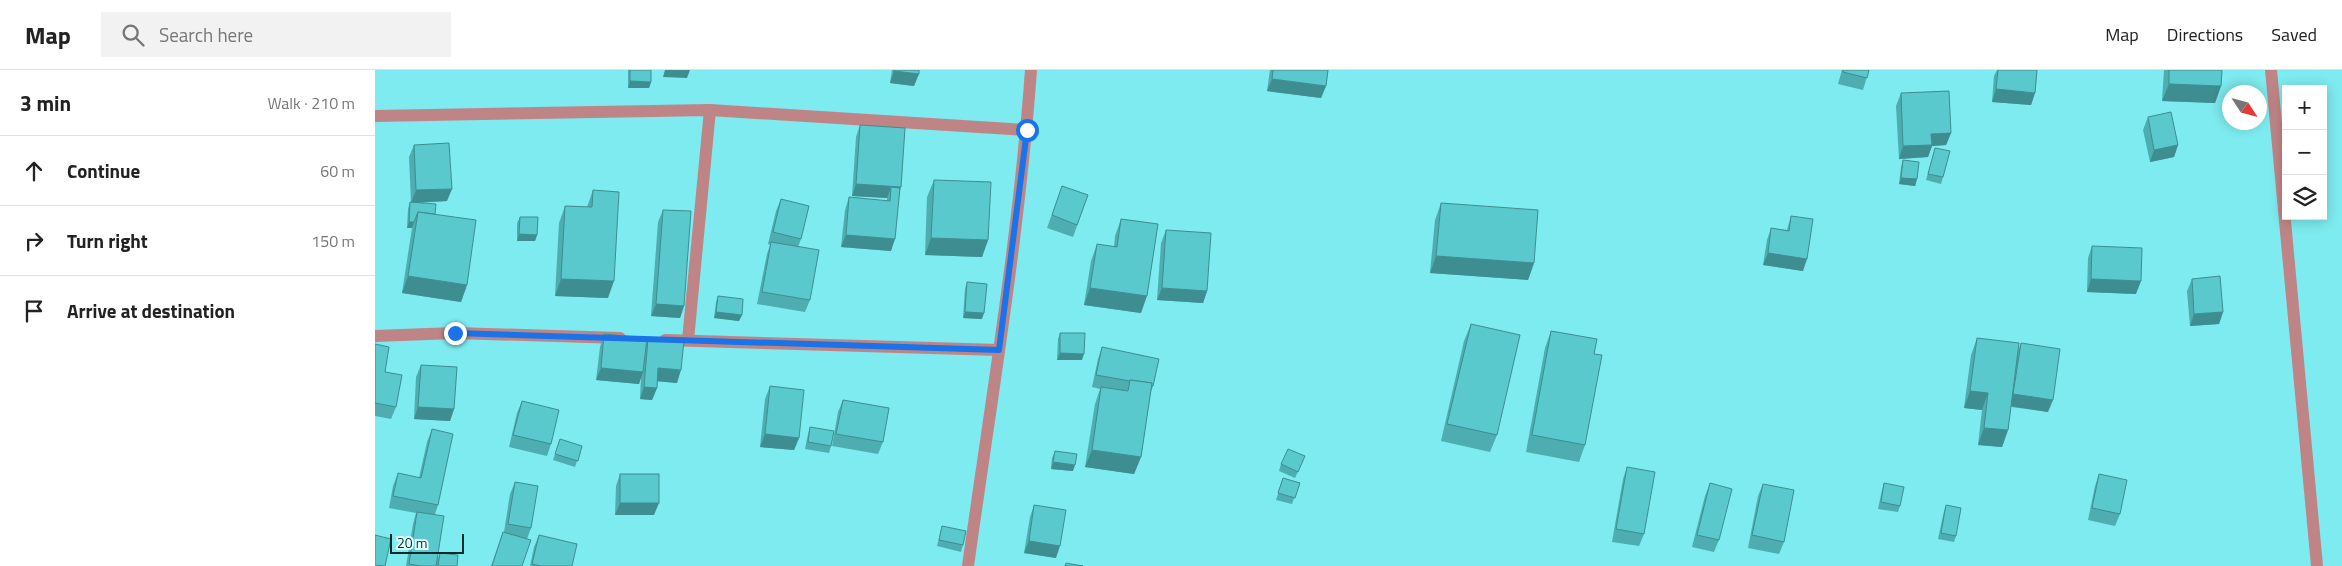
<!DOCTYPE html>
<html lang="en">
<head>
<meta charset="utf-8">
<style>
	body { margin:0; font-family:"Titillium Web",sans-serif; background:#f2f2f2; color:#222 }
	.controls { position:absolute; right:15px; top:15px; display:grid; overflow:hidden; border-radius:0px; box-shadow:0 2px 12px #0003 }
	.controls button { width:45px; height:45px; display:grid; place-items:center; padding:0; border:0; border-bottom:1px solid #e0e0e0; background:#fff; color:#222; font:25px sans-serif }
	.compass { position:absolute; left:1847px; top:15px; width:45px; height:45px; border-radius:50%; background:#fff; box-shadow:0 2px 12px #0003; rotate:126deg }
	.scale { position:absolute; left:15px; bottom:12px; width:74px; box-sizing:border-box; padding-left:5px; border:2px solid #062b2c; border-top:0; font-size:14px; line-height:18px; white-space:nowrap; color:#062b2c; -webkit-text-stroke:4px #e1feff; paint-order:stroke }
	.stop { position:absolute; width:15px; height:15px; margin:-11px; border:4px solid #1a73e8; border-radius:50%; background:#fff }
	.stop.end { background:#1a73e8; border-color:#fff; box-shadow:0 1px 5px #0008 }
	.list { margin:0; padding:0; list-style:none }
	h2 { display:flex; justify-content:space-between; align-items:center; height:65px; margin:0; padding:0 20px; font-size:21px }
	h2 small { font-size:16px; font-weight:400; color:#767676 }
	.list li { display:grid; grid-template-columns:32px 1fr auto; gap:15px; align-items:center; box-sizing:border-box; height:70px; padding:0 20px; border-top:1px solid #e0e0e0 }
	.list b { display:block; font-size:19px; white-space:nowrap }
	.list em { font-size:16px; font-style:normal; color:#767676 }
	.icon { flex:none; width:28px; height:28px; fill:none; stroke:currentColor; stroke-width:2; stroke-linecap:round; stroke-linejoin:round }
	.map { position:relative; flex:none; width:1967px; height:496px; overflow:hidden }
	header { display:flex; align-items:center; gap:30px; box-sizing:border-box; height:70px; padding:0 25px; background:#fff; border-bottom:1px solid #e0e0e0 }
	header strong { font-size:24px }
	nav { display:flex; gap:28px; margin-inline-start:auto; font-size:18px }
	.search { width:350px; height:45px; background:#f2f2f2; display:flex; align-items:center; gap:12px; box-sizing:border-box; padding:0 18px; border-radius:0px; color:#767676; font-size:19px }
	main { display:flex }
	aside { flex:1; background:#fff }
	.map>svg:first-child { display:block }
</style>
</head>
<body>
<header>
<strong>Map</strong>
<div class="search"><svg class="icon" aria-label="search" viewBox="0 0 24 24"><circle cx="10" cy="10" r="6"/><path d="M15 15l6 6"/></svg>Search here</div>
<nav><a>Map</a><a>Directions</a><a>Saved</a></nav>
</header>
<main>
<aside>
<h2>3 min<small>Walk · 210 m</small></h2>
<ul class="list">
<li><svg class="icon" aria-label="ahead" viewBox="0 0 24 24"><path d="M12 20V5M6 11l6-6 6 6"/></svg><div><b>Continue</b></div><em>60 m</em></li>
<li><svg class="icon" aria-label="right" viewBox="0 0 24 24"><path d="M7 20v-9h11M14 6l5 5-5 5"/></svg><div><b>Turn right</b></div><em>150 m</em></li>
<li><svg class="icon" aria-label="arrive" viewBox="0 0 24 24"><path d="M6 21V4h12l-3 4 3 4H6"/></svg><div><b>Arrive at destination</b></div></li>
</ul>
</aside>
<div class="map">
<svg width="1967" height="496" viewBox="0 0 1967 496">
	<rect width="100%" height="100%" fill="#7debef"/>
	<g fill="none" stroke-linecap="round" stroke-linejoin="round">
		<g stroke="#bf8586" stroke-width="12">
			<polyline points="1896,0 1942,496"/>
			<polyline points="0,46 335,40 651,60"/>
			<polyline points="0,266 80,263 245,268"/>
			<polyline points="290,270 624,280"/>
			<polyline points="313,270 335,40"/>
		</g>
		<path stroke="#bf8586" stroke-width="12" d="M 593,496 C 616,331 644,166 656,0"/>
	</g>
	<g fill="#4dadb0">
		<polygon points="253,0 276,0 276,12 274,18 253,18"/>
		<polygon points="517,0 544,0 539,16 515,13"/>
		<polygon points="895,0 953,0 951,16 946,28 892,21"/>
		<polygon points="1467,0 1494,0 1488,20 1463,14"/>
		<polygon points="1622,0 1662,0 1660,23 1656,35 1617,32 1619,6"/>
		<polygon points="1789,0 1847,0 1846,16 1840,33 1787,31"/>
		<polygon points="1526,23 1576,63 1571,75 1557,76 1553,87 1524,89 1521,36"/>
		<polygon points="1773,47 1803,75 1799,87 1775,92 1768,60"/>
		<polygon points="485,55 525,121 516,181 466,177 470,140 474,127 512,131 512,128 477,126 481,67"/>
		<polygon points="39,75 72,131 39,133 60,144 92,215 86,232 27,223 37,158 32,158 33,139 35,132 36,132 34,87"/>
		<polygon points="1560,78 1568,107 1566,114 1551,110"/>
		<polygon points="1528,90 1542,109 1540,116 1524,114 1526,97"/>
		<polygon points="559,110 613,170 607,187 550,185 552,127"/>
		<polygon points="687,116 713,125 698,167 672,158"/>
		<polygon points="218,120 233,228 180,226 184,153 190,136 212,137"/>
		<polygon points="406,129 426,169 423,177 435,230 430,242 382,234 392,184 395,175 393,174 401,141"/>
		<polygon points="1066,133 1159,193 1153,210 1055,203 1060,150"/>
		<polygon points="288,140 309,236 305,248 276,246 283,152"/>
		<polygon points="1416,146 1428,201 1388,195 1392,170 1396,158 1412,160"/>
		<polygon points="145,147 162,165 160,171 142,171 142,153"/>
		<polygon points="746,149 766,243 709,235 716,191 722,174 739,177 740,166"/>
		<polygon points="791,160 832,221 828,233 782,230 786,173"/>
		<polygon points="1717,176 1761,224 1712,222 1713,188"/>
		<polygon points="1817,209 1848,242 1844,254 1815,256 1812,221"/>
		<polygon points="592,212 607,249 588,248 590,219"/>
		<polygon points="343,226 367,245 364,251 339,248 341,232"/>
		<polygon points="1096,254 1122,365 1115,382 1066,371 1089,271"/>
		<polygon points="1176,261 1219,284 1210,375 1204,392 1151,382 1170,278"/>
		<polygon points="685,263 707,290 682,290 683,269"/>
		<polygon points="229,264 272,271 273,268 302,313 282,311 282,318 277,330 265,329 266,306 264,314 221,310 225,277"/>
		<polygon points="1602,268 1643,281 1646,273 1673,342 1636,337 1633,360 1627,377 1603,375 1607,340 1589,338 1596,285"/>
		<polygon points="0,274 10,302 21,337 16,349 0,346"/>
		<polygon points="727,277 778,316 775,325 766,387 759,404 710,397 720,334 725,319 717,317 723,289"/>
		<polygon points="46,295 79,339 75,351 39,349 41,307"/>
		<polygon points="395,316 424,368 419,380 385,377 390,329"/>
		<polygon points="468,330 508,372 503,384 457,376 463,342"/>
		<polygon points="147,331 176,374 172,386 134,377 142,343"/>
		<polygon points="435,357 456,376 454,383 430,379 433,364"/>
		<polygon points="57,359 63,435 60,444 62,490 65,483 82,496 31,496 38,454 41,443 14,438 18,416 23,403 44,408 52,372"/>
		<polygon points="185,369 207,376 200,397 178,390"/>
		<polygon points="680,381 698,401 676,399 677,388"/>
		<polygon points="930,386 920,408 904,401 906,394"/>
		<polygon points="1252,397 1269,464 1264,476 1237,472 1248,409"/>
		<polygon points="245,404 279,445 240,445 241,416"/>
		<polygon points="1724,404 1745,444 1740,456 1713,450 1720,416"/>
		<polygon points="908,408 925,413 917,434 901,430"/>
		<polygon points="140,412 156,458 152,469 147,496 116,496 128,462 129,462 135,424"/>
		<polygon points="1335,413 1344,470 1339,482 1317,477 1330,426"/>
		<polygon points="1509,413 1525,436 1523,442 1503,439 1507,420"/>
		<polygon points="1388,414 1409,472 1404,484 1373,478 1383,426"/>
		<polygon points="659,435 681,488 649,483 655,447"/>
		<polygon points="1571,435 1581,466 1579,472 1563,469 1569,441"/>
		<polygon points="567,456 588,475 586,482 562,476"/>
		<polygon points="164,465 197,496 155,496 159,477"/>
	</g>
	<g fill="#3e8d90">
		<polygon points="290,0 315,0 312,8 288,7"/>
		<polygon points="519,1 544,4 539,16 515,13"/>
		<polygon points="897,9 951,16 946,28 892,21"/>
		<polygon points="255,11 276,12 274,18 253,18"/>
		<polygon points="1794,14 1846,16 1840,33 1787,31"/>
		<polygon points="1621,19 1660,23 1656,35 1617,32"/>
		<polygon points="1576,63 1571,75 1557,76 1553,87 1524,89 1528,76 1556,64"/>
		<polygon points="1803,75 1799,87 1775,92 1779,80"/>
		<polygon points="1526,108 1542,109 1540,116 1524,114"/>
		<polygon points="481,114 526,117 522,129 516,117 512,128 477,126"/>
		<polygon points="77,119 72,131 36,133 41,120"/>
		<polygon points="34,152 39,152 37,158 32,158"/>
		<polygon points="144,164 162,165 160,171 142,171"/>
		<polygon points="471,165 520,169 516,181 466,177"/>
		<polygon points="556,168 613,170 607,187 550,185"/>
		<polygon points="1393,183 1432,189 1428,201 1388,195"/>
		<polygon points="1061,186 1159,193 1153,210 1055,203"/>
		<polygon points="33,206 92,215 86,232 27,223"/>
		<polygon points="186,209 239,211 233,228 180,226"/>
		<polygon points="1716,209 1766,211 1761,224 1712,222"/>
		<polygon points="715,218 772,226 766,243 709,235"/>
		<polygon points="787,218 832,221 828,233 782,230"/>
		<polygon points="281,234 309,236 305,248 276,246"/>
		<polygon points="341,242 367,245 364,251 339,248"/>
		<polygon points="590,242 609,243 607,249 588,248"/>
		<polygon points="1848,242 1844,254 1815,256 1819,244"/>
		<polygon points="685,283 709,284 707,290 682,290"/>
		<polygon points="226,298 268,302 264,314 221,310"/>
		<polygon points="283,298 306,300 302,313 279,311"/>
		<polygon points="269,317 282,318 277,330 265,329"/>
		<polygon points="1595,321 1613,323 1607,340 1589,338"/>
		<polygon points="1638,324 1678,330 1673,342 1634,336"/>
		<polygon points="43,337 79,339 75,351 39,349"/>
		<polygon points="1609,358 1633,360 1627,377 1603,375"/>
		<polygon points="390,364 424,368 419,380 385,377"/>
		<polygon points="717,380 766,387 759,404 710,397"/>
		<polygon points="678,392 700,395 698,401 676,399"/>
		<polygon points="245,433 284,433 279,445 240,445"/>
		<polygon points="654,471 685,476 681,488 649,483"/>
	</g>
	<g fill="#59c9cd" stroke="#3e8d90">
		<polygon points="255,0 276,0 276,12 255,11"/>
		<polygon points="519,0 544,0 544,4 519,1"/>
		<polygon points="898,0 953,0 951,16 897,9"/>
		<polygon points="1468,0 1494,0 1492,8 1468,2"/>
		<polygon points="1623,0 1662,0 1660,23 1621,19"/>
		<polygon points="1794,0 1847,0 1846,16 1794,14"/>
		<polygon points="1574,21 1576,63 1556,64 1557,75 1528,76 1526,23"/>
		<polygon points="1796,42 1803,75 1779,80 1773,47"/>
		<polygon points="485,55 530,58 526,117 481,114"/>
		<polygon points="74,73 77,119 41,120 39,75"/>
		<polygon points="1560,78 1575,81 1568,107 1553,104"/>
		<polygon points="1528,90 1544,92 1542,109 1526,108"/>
		<polygon points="559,110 616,112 613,170 556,168"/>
		<polygon points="687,116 713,125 702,155 677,145"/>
		<polygon points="516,117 525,118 520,169 471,165 474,127 515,131"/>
		<polygon points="218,120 244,122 239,211 186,209 190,136 217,137"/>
		<polygon points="406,129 434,136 426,169 398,162"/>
		<polygon points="35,132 61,134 60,144 43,142 39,152 34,152"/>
		<polygon points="1066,133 1163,140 1159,193 1061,186"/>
		<polygon points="288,140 316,141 309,236 281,234"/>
		<polygon points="43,142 101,150 92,215 33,206"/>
		<polygon points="1416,146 1438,149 1432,189 1393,183 1396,158 1414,161"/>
		<polygon points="145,147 163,147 162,165 144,164"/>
		<polygon points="746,149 783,154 772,226 715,218 722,174 742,177"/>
		<polygon points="791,160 836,163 832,221 787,218"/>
		<polygon points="396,172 444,180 435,230 387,222"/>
		<polygon points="1717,176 1767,178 1766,211 1716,209"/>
		<polygon points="1845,206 1848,242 1819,244 1817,209"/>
		<polygon points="592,212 612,214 609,243 590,242"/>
		<polygon points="343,226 368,229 367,245 341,242"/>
		<polygon points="1096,254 1145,265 1122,365 1072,354"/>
		<polygon points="1176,261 1222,269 1219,284 1227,285 1210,375 1157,365"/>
		<polygon points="685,263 710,263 709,284 685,283"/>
		<polygon points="229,264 272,268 268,302 226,298"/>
		<polygon points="273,268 309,270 306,300 283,298 282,318 269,317"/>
		<polygon points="1602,268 1644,273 1633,360 1609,358 1613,323 1595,321"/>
		<polygon points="1646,273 1685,279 1678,330 1638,324"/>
		<polygon points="0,274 14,277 10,302 27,305 21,337 0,333"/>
		<polygon points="727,277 784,289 778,316 776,315 777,313 755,310 755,311 721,305"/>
		<polygon points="46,295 82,297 79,339 43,337"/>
		<polygon points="755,310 777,313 766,387 717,380 726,317 753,321"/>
		<polygon points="395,316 429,320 424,368 390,364"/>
		<polygon points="468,330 514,338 508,372 461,364"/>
		<polygon points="147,331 184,340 176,374 138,365"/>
		<polygon points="435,357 459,361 456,376 433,372"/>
		<polygon points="57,359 78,364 63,435 18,426 23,403 46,408"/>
		<polygon points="185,369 207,376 203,391 180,384"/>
		<polygon points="913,379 930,386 923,402 906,394"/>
		<polygon points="680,381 702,384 700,395 678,392"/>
		<polygon points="1252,397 1280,402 1269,464 1241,459"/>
		<rect x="245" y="404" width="39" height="29"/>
		<polygon points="1724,404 1752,410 1745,444 1717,438"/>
		<polygon points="908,408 925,413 920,428 903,423"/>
		<polygon points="140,412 163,416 156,458 133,454"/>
		<polygon points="1335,413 1357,419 1344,470 1322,465"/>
		<polygon points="1509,413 1529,417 1525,436 1506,432"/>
		<polygon points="1388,414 1419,420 1409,472 1377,465"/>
		<polygon points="659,435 691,440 685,476 654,471"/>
		<polygon points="1571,435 1586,438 1581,466 1566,463"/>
		<polygon points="42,442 69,446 61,496 46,496 34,494"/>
		<polygon points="567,456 591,461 588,475 564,470"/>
		<polygon points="128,462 156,470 147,496 117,496"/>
		<polygon points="0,465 16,469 10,496 0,495"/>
		<polygon points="164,465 202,474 197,496 166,496 157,494"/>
		<polygon points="65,483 83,485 82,496 63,496"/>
		<polygon points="691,493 708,496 690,496"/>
	</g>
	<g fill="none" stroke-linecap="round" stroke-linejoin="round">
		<polyline stroke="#1a73e8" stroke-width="6" points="80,263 624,280 652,60"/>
	</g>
</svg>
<div class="controls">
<button>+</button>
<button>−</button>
<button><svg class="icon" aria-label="layers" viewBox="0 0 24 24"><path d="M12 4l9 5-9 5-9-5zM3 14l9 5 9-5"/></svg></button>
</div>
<svg class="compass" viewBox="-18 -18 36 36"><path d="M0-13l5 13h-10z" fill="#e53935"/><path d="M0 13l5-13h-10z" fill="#767676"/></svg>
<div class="scale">20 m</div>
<div class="stop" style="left:652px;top:60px"></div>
<div class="stop end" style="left:80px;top:263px"></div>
</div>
</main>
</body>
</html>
